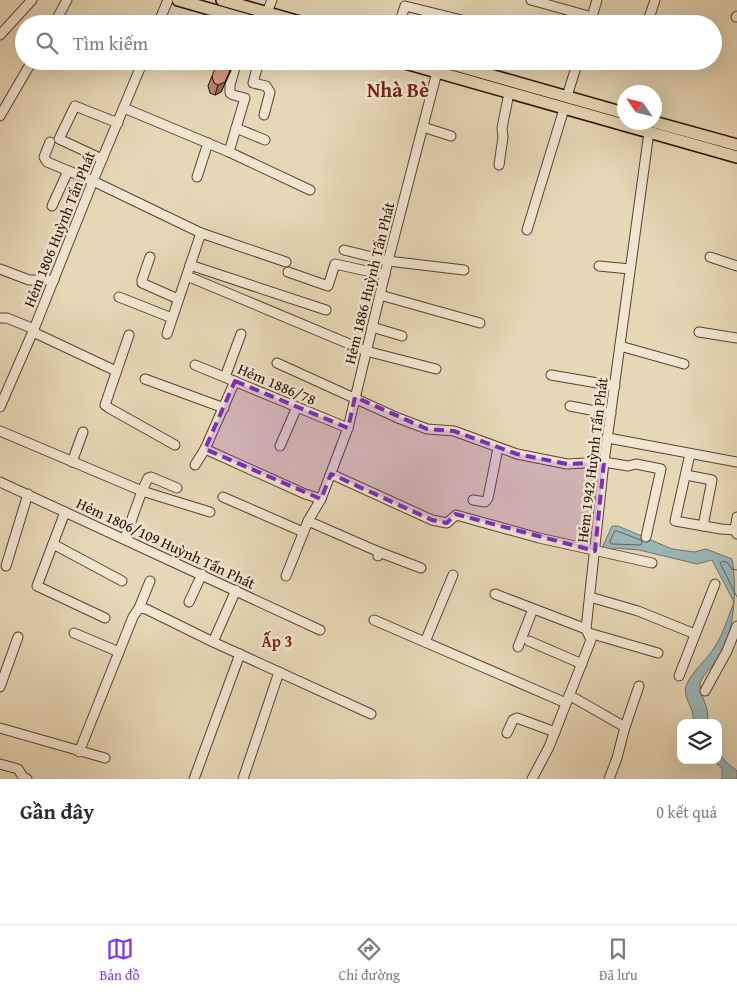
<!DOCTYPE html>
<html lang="vi">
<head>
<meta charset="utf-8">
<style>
	body { margin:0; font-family:"Gentium Book Plus",serif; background:#f7f7f7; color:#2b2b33 }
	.controls { position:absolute; right:15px; bottom:15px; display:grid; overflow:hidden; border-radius:10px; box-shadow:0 5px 20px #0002 }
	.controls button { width:45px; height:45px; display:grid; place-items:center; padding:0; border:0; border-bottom:1px solid #e1e1e2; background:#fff; color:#2b2b33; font:25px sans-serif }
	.compass { position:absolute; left:617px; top:85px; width:45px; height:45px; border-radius:50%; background:#fff; box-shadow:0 5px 20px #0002; rotate:305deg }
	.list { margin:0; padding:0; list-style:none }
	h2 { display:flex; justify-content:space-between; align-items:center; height:65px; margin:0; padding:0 20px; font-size:21px }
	h2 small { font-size:16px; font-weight:400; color:#7c7c81 }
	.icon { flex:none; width:28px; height:28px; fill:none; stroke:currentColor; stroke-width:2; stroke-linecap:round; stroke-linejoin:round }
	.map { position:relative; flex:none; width:737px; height:779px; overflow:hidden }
	.search { position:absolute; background:#fff; box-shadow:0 5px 20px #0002; left:15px; right:15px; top:15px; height:55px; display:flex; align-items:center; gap:12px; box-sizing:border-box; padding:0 18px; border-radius:28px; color:#7c7c81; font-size:19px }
	.sheet { height:145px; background:#fff }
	nav { display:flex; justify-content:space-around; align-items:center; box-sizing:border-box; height:70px; border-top:1px solid #e1e1e2; background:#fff; font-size:14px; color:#7c7c81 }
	nav a { display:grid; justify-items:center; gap:2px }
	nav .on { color:#7c3aed }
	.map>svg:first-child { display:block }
</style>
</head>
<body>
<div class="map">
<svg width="737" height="779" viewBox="0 0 737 779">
	<rect width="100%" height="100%" fill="#e6d7b6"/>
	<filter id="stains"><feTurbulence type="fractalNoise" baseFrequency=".004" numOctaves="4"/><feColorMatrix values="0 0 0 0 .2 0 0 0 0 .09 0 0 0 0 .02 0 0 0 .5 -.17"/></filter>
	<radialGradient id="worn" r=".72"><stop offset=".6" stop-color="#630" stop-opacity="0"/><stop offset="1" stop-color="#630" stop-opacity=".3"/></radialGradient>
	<g fill="#9bb7b9" stroke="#6f7470">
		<path d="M 612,526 L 618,526 L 672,549 L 694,552 L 706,549 L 732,559 C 737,587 735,632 719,657 C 713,666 704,673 700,683 C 699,697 711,706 707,723 L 693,723 C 696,709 682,698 686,686 C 691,672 706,661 714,648 C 723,635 728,617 734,602 L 712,560 L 697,564 L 639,550 L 616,548 L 608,551 L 602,548 Z"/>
		<polygon points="718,752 726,762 737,771 737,779 722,779 722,768 713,760 718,760"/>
	</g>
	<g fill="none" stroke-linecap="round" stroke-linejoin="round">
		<g stroke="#64635e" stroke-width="1">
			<polygon points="617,531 641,540 642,544 640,545 611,544 610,541 614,532"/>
			<polyline points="737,570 732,569 728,563 723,561 720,563 737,597"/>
		</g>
		<g stroke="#5c412f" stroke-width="11">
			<g id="minor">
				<polyline points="531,0 592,17"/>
				<polyline points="736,17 737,16"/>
				<polyline points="54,24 67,0"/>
				<polyline points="158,24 168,0"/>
				<polyline points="262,24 272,0"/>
				<polyline points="399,24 405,6 478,24"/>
				<polyline points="590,24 597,0"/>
				<polyline points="647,24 655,0"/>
				<polyline points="0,35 32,0"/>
				<polyline points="179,61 183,62"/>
				<polyline points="259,61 253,83 266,86 270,92 264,115"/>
				<polyline points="567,96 578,61"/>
				<polyline points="124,108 229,152 310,190"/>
				<polyline points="0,116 32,61"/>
				<polyline points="423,127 451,136"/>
				<polyline points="236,128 245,98 233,95 230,93 230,85 237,61"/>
				<polyline points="50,142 44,157 47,162 93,181 201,233"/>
				<polyline points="229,152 236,128 265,140"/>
				<polyline points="102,159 59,139 75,106 118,123"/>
				<polyline points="499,165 503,137 502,128 509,93"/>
				<polyline points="197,177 208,143"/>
				<polyline points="52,206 68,171"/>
				<polyline points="527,230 564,109"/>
				<polyline points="344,250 388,261 464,270"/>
				<polyline points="150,257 142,280 142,283 178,299"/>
				<polyline points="710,257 737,266"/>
				<polyline points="190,265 326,310"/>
				<polyline points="599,266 630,269"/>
				<polyline points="0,269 29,280 54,280"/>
				<polyline points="288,272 328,286 335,264 385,275"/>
				<polyline points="187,276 366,351 436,369"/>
				<polyline points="380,295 480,323"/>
				<polyline points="119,297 172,318"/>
				<polyline points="0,318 7,318 34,329"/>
				<polyline points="372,327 402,336"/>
				<polyline points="33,332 116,371"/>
				<polyline points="699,332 737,338"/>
				<polyline points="167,334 201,233 286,262"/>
				<polyline points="129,335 105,405 109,408 175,445"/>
				<polyline points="620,346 684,364"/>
				<polyline points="277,363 398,418 427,429 454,431 517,454 567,464 604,462 628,466 636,464 661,469 646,537"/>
				<polyline points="195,365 348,428"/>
				<polyline points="551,375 615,386"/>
				<polyline points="225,377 241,334"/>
				<polyline points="145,379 224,408"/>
				<polyline points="570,406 611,414"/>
				<polyline points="0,407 34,329 93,181 143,61"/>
				<polyline points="0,431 142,491 125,538"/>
				<polyline points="608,438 737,462"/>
				<polyline points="280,446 297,407"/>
				<polyline points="205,449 305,494 321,499"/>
				<polyline points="690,454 675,521 721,529 735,530"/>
				<polyline points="72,462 83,432"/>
				<polyline points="195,465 205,449 235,381"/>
				<polyline points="331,474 432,520 447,523 456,515 539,538 652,563"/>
				<polyline points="686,475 712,480 703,526"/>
				<polyline points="0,482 320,630"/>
				<polyline points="177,488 151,477 148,478 142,491 210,512"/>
				<polyline points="223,497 303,532"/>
				<polyline points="473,500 485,502 488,498 498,448"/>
				<polyline points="65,512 37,586 105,618"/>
				<polyline points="737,517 735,530 737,534"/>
				<polyline points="308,521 379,552 378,556"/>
				<polyline points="53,544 122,581"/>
				<polyline points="379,552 421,568"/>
				<polyline points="6,566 28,494"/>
				<polyline points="286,576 308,521 321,499 348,428 388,261 437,72"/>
				<polyline points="495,594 586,629"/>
				<polyline points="590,597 638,611 695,634"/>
				<polyline points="189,602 202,574"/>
				<polyline points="139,608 150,581"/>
				<polyline points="374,620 566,703"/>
				<polyline points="74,633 119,652"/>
				<polyline points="589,633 658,653"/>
				<polyline points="529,641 582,664"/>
				<polyline points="213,642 236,590"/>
				<polyline points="425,642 453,575"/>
				<polyline points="518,647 533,609"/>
				<polyline points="679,676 715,584"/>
				<polyline points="0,687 18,637"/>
				<polyline points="705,691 727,651 737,626"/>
				<polyline points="569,695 625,727 617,758 609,779"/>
				<polyline points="625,727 639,686"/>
				<polyline points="0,728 105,758"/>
				<polyline points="507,733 513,720 517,718 555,732"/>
				<polyline points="79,752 133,617 139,608 146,609 213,642 371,714"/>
				<polyline points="0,764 18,769 23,777 27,779"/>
				<polyline points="194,779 240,654"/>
				<polyline points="243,779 279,672"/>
				<polyline points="532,779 549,747 591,640 586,629 604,462 649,132"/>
			</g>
		</g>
		<g stroke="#2e0f02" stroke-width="14">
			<g id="major">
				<polyline points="178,0 262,24"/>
				<polyline points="222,0 307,24"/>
				<polyline points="398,61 737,157"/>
				<polyline points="441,61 624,113"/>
				<polyline points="654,122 737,145"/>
			</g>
		</g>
		<use href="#minor" stroke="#efe5d0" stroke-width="9"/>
		<use href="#major" stroke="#e6d7b6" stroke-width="11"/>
	</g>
	<polygon fill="#b88570" stroke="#2e0f02" points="233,66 221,92 215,95 210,93 208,86 212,76"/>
	<polygon fill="#966c5b" stroke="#2e0f02" points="234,61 233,66 221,92 215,95 218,85"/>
	<polygon fill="#d69b82" stroke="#2e0f02" points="218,61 234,61 225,82 218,85 214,83 212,76"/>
	<path fill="#7b2cbf" fill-opacity="0.2" stroke="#7b2cbf" stroke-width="4" stroke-dasharray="10 6" stroke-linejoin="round" d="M 235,381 L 348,428 L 355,397 L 427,429 L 454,431 L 517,454 L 567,464 L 604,462 L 595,551 L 455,514 L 447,523 L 432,520 L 331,474 L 321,499 L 205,449 Z"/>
	<g text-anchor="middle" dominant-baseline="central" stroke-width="5" stroke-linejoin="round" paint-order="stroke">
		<g font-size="15" fill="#2e0f02" stroke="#efe5d0">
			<text transform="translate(59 229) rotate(-68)">Hẻm 1806 Huỳnh Tấn Phát</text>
			<text transform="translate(369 283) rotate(-76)">Hẻm 1886 Huỳnh Tấn Phát</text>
			<text transform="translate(277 384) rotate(23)">Hẻm 1886/78</text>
			<text transform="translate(592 460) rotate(-83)">Hẻm 1942 Huỳnh Tấn Phát</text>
			<text transform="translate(166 543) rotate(25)">Hẻm 1806/109 Huỳnh Tấn Phát</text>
		</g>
		<g font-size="16" font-weight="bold" fill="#7a1f14" stroke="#efe5d0">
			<text x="277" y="641">Ấp 3</text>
		</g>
		<g font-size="20" font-weight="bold" fill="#7a1f14" stroke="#efe5d0">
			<text x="398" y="89">Nhà Bè</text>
		</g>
	</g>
	<rect width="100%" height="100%" filter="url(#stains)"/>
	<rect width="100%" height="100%" fill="url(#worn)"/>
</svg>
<div class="controls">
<button><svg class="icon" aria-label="layers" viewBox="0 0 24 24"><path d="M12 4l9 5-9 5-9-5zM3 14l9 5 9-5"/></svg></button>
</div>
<svg class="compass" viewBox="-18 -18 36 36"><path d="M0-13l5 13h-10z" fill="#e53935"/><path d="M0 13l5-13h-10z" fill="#7c7c81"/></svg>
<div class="search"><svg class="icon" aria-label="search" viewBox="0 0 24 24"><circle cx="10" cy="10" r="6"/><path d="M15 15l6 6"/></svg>Tìm kiếm</div>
</div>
<section class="sheet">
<h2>Gần đây<small>0 kết quả</small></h2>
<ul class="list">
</ul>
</section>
<nav>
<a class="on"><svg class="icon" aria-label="map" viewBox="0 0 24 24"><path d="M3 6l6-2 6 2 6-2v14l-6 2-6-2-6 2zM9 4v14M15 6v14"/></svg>Bản đồ</a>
<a><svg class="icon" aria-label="directions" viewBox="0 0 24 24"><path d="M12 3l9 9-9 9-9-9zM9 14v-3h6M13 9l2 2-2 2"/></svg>Chỉ đường</a>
<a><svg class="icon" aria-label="saved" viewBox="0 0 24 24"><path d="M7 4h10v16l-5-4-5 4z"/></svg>Đã lưu</a>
</nav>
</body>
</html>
